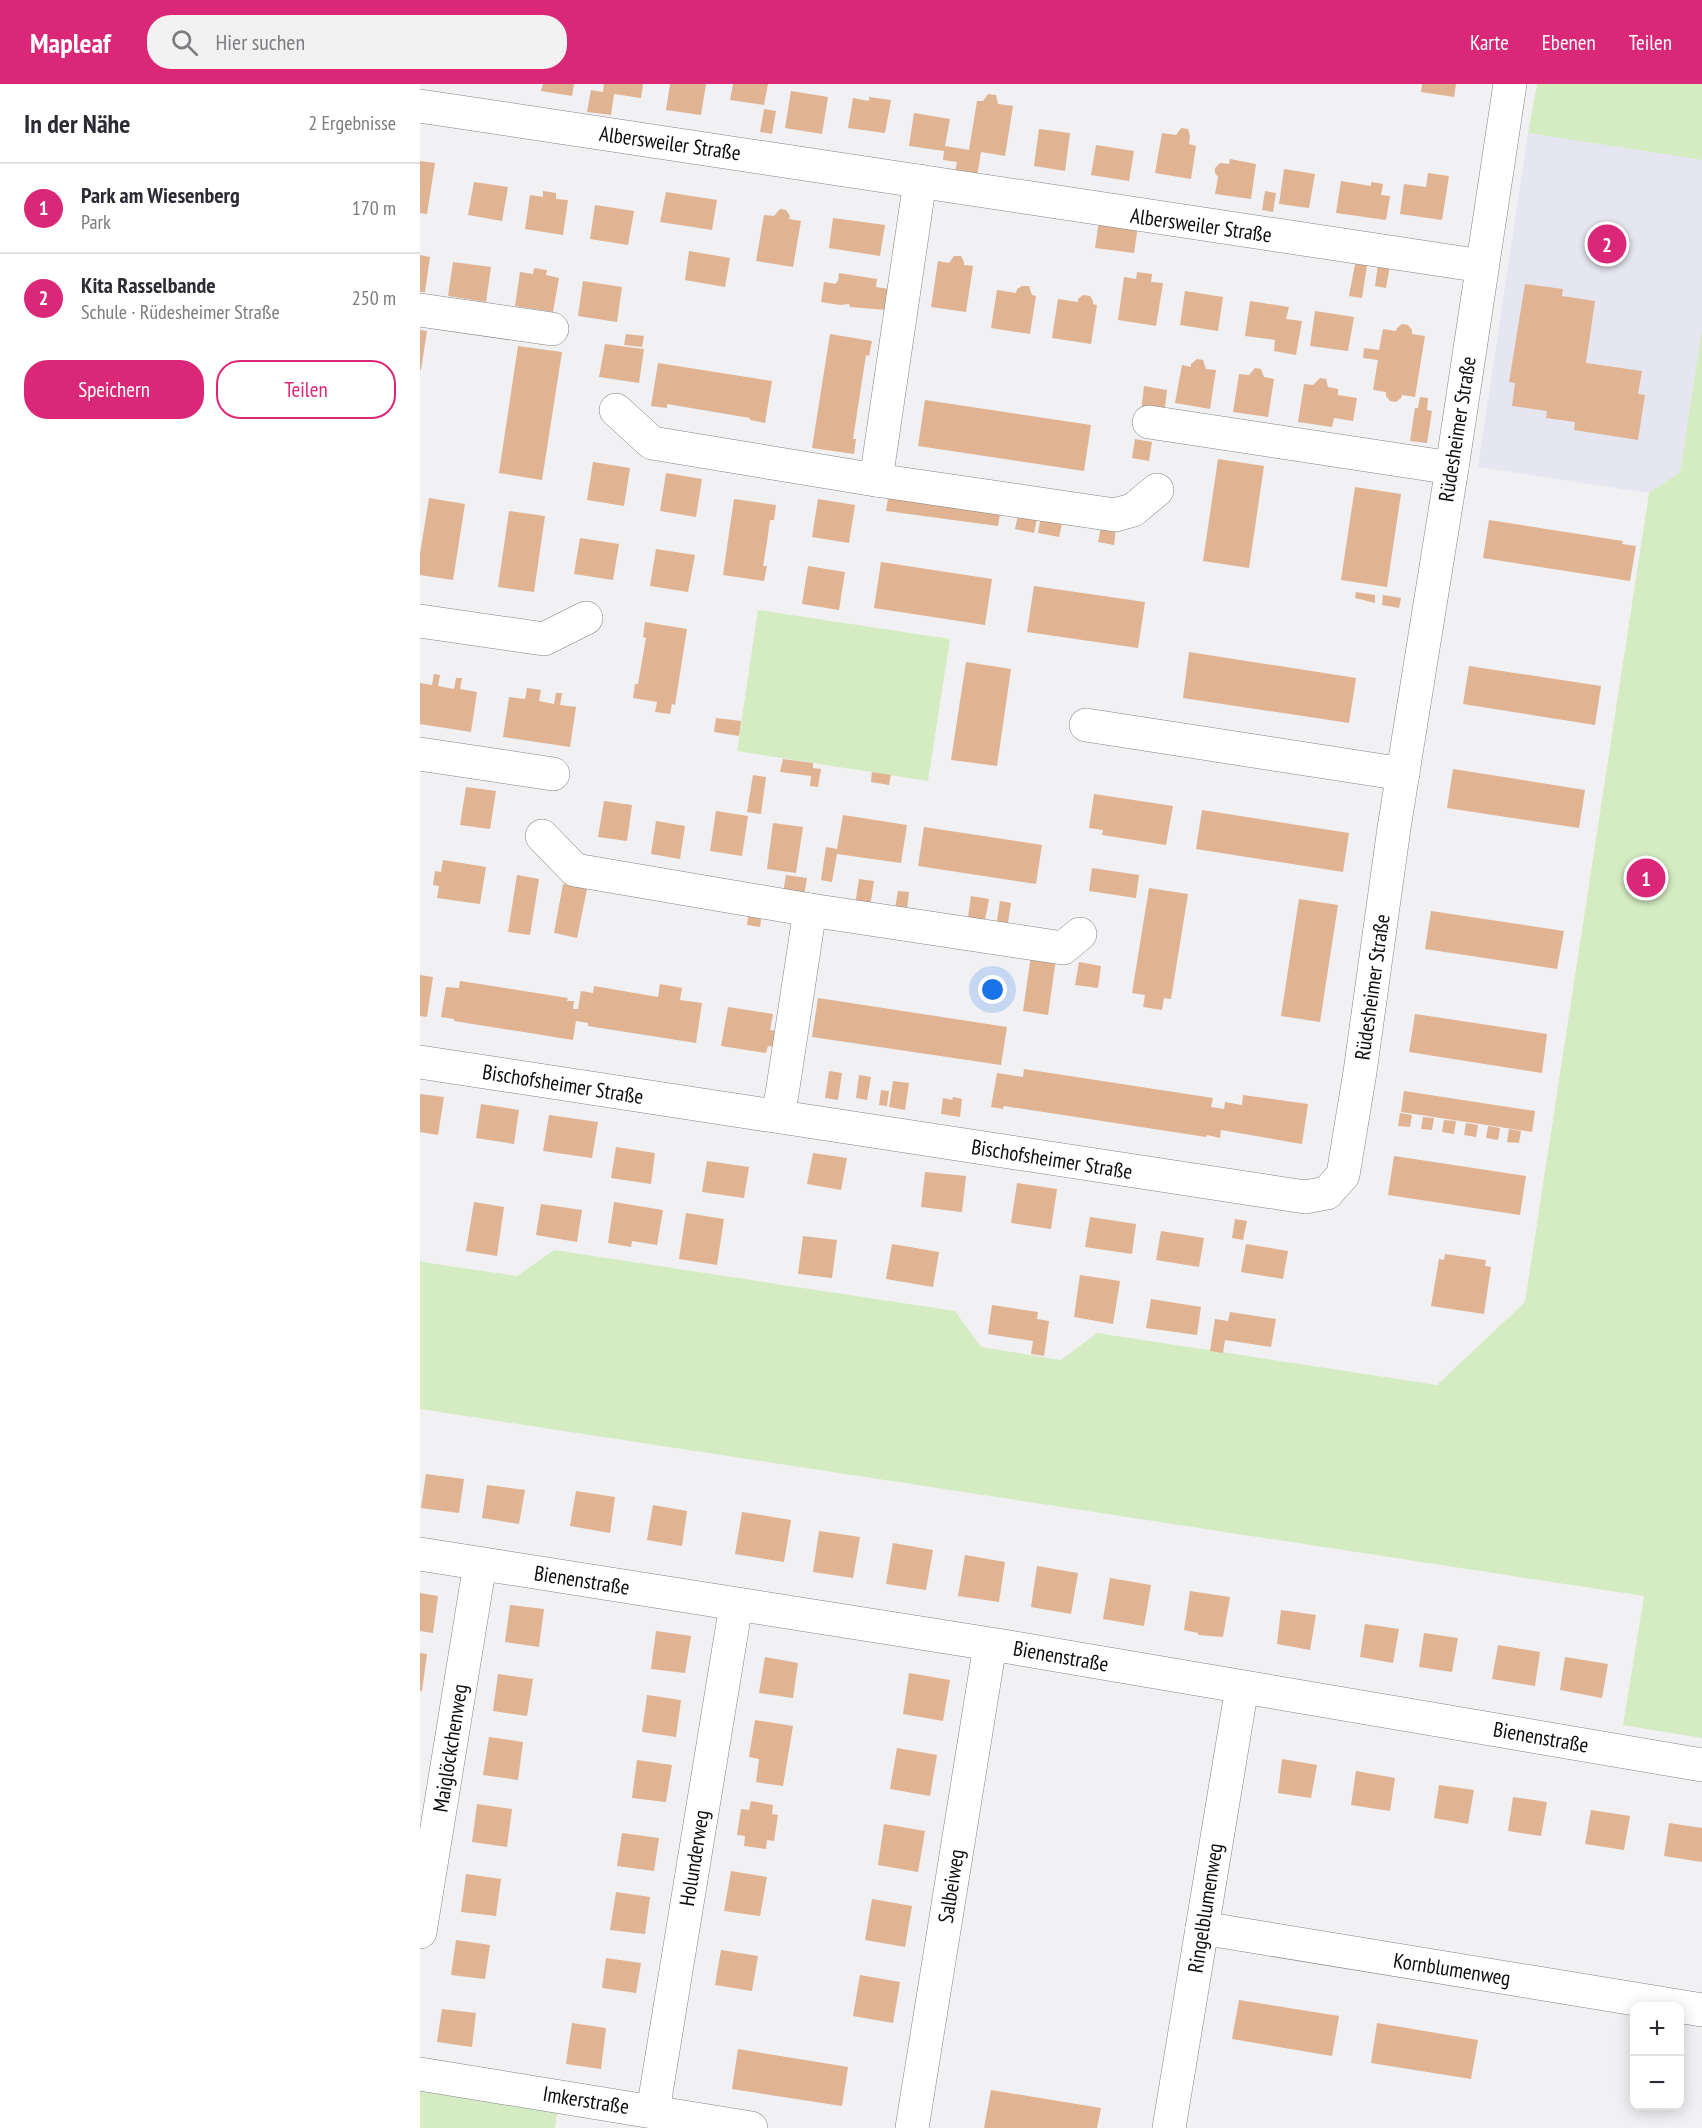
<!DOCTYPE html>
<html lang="de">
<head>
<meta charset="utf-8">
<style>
	body { margin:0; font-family:"PT Sans Narrow",sans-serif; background:#f2f2f3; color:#2b2b33 }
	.controls { position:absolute; right:18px; bottom:18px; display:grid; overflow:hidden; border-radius:12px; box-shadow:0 3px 15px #0003 }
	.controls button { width:54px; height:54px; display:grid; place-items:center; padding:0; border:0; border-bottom:2px solid #e1e1e2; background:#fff; color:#2b2b33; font:30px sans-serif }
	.you { position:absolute; left:573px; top:906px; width:21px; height:21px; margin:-15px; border:4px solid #fff; border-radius:50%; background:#1a73e8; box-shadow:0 0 0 9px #1a73e833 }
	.badge { display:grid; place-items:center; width:39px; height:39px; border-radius:50%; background:#db2777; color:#fff; font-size:20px; font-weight:700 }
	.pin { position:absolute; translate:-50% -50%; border:3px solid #fff; box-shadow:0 2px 6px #0006 }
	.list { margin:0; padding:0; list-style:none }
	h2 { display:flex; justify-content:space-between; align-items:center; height:78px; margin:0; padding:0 24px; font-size:26px }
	h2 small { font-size:20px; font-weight:400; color:#7c7c81 }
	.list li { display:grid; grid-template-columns:39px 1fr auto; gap:18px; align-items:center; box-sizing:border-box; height:90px; padding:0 24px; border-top:2px solid #e1e1e2 }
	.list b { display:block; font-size:22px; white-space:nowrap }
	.list p { margin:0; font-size:20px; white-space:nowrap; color:#7c7c81 }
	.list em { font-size:20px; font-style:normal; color:#7c7c81 }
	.actions { display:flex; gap:12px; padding:18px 24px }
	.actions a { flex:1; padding:14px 0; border:2px solid #db2777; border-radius:24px; text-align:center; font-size:21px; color:#db2777 }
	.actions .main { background:#db2777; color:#fff }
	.icon { flex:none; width:33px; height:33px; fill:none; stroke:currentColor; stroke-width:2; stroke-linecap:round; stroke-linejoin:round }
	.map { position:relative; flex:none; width:1282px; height:2044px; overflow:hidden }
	header { display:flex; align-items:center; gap:36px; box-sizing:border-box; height:84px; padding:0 30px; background:#db2777; color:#fff }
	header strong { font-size:28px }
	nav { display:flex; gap:33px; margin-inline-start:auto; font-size:21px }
	.search { width:420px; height:54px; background:#f2f2f3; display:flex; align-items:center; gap:15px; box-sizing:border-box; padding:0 21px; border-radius:24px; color:#7c7c81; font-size:22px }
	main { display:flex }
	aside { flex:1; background:#fff }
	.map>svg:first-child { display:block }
</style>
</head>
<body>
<header>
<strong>Mapleaf</strong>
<div class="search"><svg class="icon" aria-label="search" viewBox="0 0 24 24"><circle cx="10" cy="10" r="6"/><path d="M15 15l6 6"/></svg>Hier suchen</div>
<nav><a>Karte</a><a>Ebenen</a><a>Teilen</a></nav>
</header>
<main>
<aside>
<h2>In der Nähe<small>2 Ergebnisse</small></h2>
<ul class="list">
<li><span class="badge">1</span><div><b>Park am Wiesenberg</b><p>Park</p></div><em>170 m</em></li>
<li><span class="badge">2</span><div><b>Kita Rasselbande</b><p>Schule · Rüdesheimer Straße</p></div><em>250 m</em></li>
</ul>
<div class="actions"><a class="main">Speichern</a><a>Teilen</a></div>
</aside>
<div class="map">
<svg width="1282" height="2044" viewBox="0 0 1282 2044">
	<rect width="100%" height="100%" fill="#f1f1f4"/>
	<polygon fill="#e5e6f0" points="1108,49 1282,76 1282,244 1260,388 1229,409 1058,383"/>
	<g fill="#d5ecc2">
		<polygon points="1117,0 1282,0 1282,76 1108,49"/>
		<polygon points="1282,244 1282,1654 1203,1641 1224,1512 0,1325 0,1175 2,1178 97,1192 134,1166 535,1227 561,1263 641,1276 677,1249 1017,1301 1105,1218 1229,409 1260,388"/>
		<polygon points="338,526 530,555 508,697 317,667"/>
		<polygon points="0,2001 138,2024 135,2044 0,2044"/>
	</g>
	<g fill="#e0b393">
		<polygon points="123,0 154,0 152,12 121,7"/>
		<polygon points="184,0 223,0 221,14 194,10 191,31 167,28 171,6 183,8"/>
		<polygon points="250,0 286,0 281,31 246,26"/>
		<polygon points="313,0 348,0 344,21 310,16"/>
		<polygon points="1002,0 1036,0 1034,13 1001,8"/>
		<polygon points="371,7 408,13 402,50 365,44"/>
		<polygon points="568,10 576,11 578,20 593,22 585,72 561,68 557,93 535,89 537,78 523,76 524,67 489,62 494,29 530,35 525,62 549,66 557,17 563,17"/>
		<polygon points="449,13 471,16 465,49 428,44 433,14 449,17"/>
		<polygon points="344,25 356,27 352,50 340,48"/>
		<polygon points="761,44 768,45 770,52 769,60 776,62 771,95 735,89 742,49 756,51"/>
		<polygon points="619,45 650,49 645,87 614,82"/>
		<polygon points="676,61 714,67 709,97 671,91"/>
		<polygon points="810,75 836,80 831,115 795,110 798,93 795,89 795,84 800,79 809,80"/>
		<polygon points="0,77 15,79 7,130 0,129"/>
		<polygon points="864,85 895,90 889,124 859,120"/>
		<polygon points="1008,89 1029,92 1022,136 980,130 984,100 1006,103"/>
		<polygon points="921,97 951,102 951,98 963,100 961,111 970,112 966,136 916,129"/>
		<polygon points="54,98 88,103 82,137 48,131"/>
		<polygon points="123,107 136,109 136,115 148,116 143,151 105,145 110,111 123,113"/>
		<polygon points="845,107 856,109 853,128 842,126"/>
		<polygon points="246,108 297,116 292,146 240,138"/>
		<polygon points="175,121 214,127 208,161 170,155"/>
		<polygon points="360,125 366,126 370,132 369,135 381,137 373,183 336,177 344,131 354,132"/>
		<polygon points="413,134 465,141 460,172 409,164"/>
		<polygon points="679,137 718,142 714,169 675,164"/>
		<polygon points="269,167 310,174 305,203 265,196"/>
		<polygon points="0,171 10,173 5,208 0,208"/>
		<polygon points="534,172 541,172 544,178 544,181 553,182 546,228 511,223 518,177 529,179"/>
		<polygon points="33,178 71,183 66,218 28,212"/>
		<polygon points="935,180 947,181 942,214 929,212"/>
		<polygon points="958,180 970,182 966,204 955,202"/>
		<polygon points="114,184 127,186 126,191 139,194 133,228 95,222 100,188 113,190"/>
		<polygon points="717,188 732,190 731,198 743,199 736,242 698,236 704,193 716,195"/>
		<polygon points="419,189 457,195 456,203 469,205 466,226 430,223 429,220 420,221 401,218 404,198 415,200 418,197"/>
		<polygon points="163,197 202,203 197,238 158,232"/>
		<polygon points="1105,200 1143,205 1142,212 1175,217 1166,279 1222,287 1218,310 1225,311 1218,356 1154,346 1155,338 1126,334 1127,327 1092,322 1095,299 1089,298"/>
		<polygon points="602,202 609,202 612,211 616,212 610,250 571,244 577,206 596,209 597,205"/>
		<polygon points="765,207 803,213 798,247 760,241"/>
		<polygon points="663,211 670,212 673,217 673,220 677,221 671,260 632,254 638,215 658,218 658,215"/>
		<polygon points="830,217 869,223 866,235 882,237 876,271 854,267 855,256 825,252"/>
		<polygon points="895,227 934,233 928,267 890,262"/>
		<polygon points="982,240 988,241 992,246 992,250 1005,252 995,313 982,311 981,314 976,318 970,317 966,312 966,308 953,306 958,276 943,274 944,264 959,266 963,245 976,247 977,244"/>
		<polygon points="0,246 7,247 1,286 0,286"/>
		<polygon points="206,250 224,252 222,263 204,261"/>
		<polygon points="410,250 452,257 449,272 446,271 433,355 436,355 434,370 392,364"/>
		<polygon points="185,260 224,265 219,299 179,293"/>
		<polygon points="98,262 142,268 122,396 79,389"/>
		<polygon points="777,275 783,276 786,285 796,286 790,325 755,319 762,281 771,283 771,280"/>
		<polygon points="238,279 352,297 345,339 330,336 330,334 247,320 247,324 231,322"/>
		<polygon points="835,284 841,285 844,293 854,295 848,333 813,328 819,290 829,291"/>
		<polygon points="900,294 906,295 908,303 918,305 918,311 937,314 933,337 914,334 912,343 878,338 884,300 893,301"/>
		<polygon points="724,302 747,306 744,331 721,328"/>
		<polygon points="1000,313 1008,314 1007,326 1012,327 1007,359 990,357 995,324 998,324"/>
		<polygon points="505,316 671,341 664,387 498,362"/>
		<polygon points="715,355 732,358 729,377 712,374"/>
		<polygon points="798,375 844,382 829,484 783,477"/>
		<polygon points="173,378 210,384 204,422 167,416"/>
		<polygon points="246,389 282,395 276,433 240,427"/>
		<polygon points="935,403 981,410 967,503 921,496"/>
		<polygon points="469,409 581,425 578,442 466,427"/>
		<polygon points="9,414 45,420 33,496 0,491 0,470"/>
		<polygon points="314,415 356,421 354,436 350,436 347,458 343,482 347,482 344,497 303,491"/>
		<polygon points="398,415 435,421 429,459 392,453"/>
		<polygon points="89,427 125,432 114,508 78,503"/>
		<polygon points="598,431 617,434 614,449 595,445"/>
		<polygon points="621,432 643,436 639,453 618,449"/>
		<polygon points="1069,436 1203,457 1202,460 1216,462 1210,497 1063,474"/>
		<polygon points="681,443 696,445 694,461 678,458"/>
		<polygon points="160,454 199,460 193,496 154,490"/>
		<polygon points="236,465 275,471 268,508 230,502"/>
		<polygon points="461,478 572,495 565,541 454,524"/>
		<polygon points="388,482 425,488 419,526 382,520"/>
		<polygon points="614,502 725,518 718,564 607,548"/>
		<polygon points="936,508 955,511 955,519 935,514"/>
		<polygon points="963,511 981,514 979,524 962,521"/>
		<polygon points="225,538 267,545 255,621 252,620 250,630 235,628 237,618 213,614 215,600 218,600 226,554 223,553"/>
		<polygon points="769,568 936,594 929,639 763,614"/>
		<polygon points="546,578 591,585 577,682 531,676"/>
		<polygon points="1049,582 1181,602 1175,641 1043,620"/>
		<polygon points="14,590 20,591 18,602 34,605 36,594 42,594 40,605 57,608 51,648 0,640 0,599 12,601"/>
		<polygon points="107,604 121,606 119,617 134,620 136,609 142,609 140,621 156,623 150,663 83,653 89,613 105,615"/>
		<polygon points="296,634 321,637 319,652 294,648"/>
		<polygon points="363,675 393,679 393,684 401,685 398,703 390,702 391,692 360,688"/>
		<polygon points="1033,685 1165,706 1159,744 1027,724"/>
		<polygon points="452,688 471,691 469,701 451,698"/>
		<polygon points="333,691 346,693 341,730 327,728"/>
		<polygon points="46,703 76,707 70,745 40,741"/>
		<polygon points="674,710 753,722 746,761 682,751 683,746 669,744"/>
		<polygon points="184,717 212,721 207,757 178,753"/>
		<polygon points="782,726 929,749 923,788 776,765"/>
		<polygon points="296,727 328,732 322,772 290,767"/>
		<polygon points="423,731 487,741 481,779 417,770 412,798 401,796 406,763 417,765"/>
		<polygon points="236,737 265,742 260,775 231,770"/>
		<polygon points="353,739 383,743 376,789 347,785"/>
		<polygon points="504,743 622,761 616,800 498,782"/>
		<polygon points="23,776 66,783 60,820 17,814 19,802 13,801 15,787 21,788"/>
		<polygon points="672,784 719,791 716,814 669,807"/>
		<polygon points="97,791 119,795 110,851 88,848"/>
		<polygon points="366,791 387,794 384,812 363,809"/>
		<polygon points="439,795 454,797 450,823 435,821"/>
		<polygon points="143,800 167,805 157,854 134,849"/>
		<polygon points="729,804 768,810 751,915 744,914 742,926 723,923 725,911 712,909"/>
		<polygon points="478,807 489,808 487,826 475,824"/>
		<polygon points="551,812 569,815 564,842 547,840"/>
		<polygon points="879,815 918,821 900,938 861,932"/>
		<polygon points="580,817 591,819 587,845 576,843"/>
		<polygon points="329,827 342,829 340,843 327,841"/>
		<polygon points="1011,827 1144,847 1137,885 1005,865"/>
		<polygon points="611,871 636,875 628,931 603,927"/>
		<polygon points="659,878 681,882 678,904 655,901"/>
		<polygon points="0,891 13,893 7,933 0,932"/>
		<polygon points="40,897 148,914 147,917 154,917 153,925 158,925 161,907 173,909 174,902 238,913 240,900 262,904 260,916 282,919 276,959 168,942 168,939 156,937 153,956 34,937 34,935 21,933 26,903 39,904"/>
		<polygon points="398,914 587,943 581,981 392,953"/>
		<polygon points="308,923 353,930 350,946 357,947 354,963 348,962 346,969 301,962"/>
		<polygon points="995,930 1127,950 1122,989 989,968"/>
		<polygon points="604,985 793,1014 791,1023 804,1025 805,1018 822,1021 823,1011 888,1020 882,1060 801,1046 800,1054 787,1051 786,1053 584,1022 583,1025 571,1023 577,989 603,993"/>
		<polygon points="409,987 422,989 418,1016 405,1014"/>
		<polygon points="439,991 451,993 447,1016 436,1014"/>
		<polygon points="473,997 489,999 485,1026 469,1023"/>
		<polygon points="461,1006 469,1007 467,1022 459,1021"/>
		<polygon points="984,1007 1115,1027 1112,1048 981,1028"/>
		<polygon points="0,1010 24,1013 18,1051 0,1048"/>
		<polygon points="533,1013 542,1015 540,1033 521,1030 523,1014 532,1016"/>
		<polygon points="61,1020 99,1026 94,1060 56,1054"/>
		<polygon points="980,1029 992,1031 990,1043 978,1042"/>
		<polygon points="129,1031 178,1038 172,1074 123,1067"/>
		<polygon points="1003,1033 1014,1034 1012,1046 1001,1045"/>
		<polygon points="1024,1036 1036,1037 1034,1050 1022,1048"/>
		<polygon points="1046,1039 1058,1041 1056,1053 1044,1051"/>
		<polygon points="1068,1042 1080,1044 1078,1056 1066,1054"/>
		<polygon points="1089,1045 1101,1047 1099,1059 1087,1058"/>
		<polygon points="196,1063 235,1069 231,1100 191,1094"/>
		<polygon points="393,1069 427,1074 421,1106 387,1100"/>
		<polygon points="974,1072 1106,1092 1100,1131 968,1111"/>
		<polygon points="287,1077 329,1083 324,1114 282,1108"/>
		<polygon points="505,1088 546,1092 542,1128 501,1123"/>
		<polygon points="597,1099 637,1105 631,1145 591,1139"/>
		<polygon points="54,1118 84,1123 77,1172 46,1167"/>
		<polygon points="194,1118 243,1126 237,1161 212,1157 211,1163 188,1159"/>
		<polygon points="121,1120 162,1126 157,1158 116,1151"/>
		<polygon points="266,1129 304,1135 297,1181 259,1175"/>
		<polygon points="670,1133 716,1140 712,1170 665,1163"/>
		<polygon points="815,1135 827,1137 823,1156 812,1154"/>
		<polygon points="741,1147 784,1154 779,1183 736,1176"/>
		<polygon points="383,1152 417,1156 412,1194 378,1190"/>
		<polygon points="472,1160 519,1168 513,1203 466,1195"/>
		<polygon points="826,1160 868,1167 863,1195 821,1188"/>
		<polygon points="1025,1170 1066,1176 1065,1182 1071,1183 1064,1230 1011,1222 1019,1175 1024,1176"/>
		<polygon points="660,1191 700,1197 693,1240 654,1233"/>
		<polygon points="731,1215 781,1223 777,1251 726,1244"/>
		<polygon points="572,1221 618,1228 617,1235 629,1237 624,1272 611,1270 613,1257 568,1250"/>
		<polygon points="810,1228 856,1235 851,1263 805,1256 803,1269 790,1267 795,1235 808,1237"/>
		<polygon points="6,1390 44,1395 39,1429 1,1424"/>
		<polygon points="67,1401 105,1406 99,1440 62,1434"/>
		<polygon points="156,1407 195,1413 190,1449 150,1442"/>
		<polygon points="233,1421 267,1427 262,1462 227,1456"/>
		<polygon points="322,1428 371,1436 364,1478 315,1470"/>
		<polygon points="399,1447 440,1453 433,1494 393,1488"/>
		<polygon points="473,1459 513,1466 506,1506 466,1500"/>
		<polygon points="545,1471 585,1478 579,1518 538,1512"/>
		<polygon points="617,1482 658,1489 651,1530 611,1523"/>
		<polygon points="690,1494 731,1501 724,1542 683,1535"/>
		<polygon points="770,1507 810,1513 803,1553 778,1551 778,1549 764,1546"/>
		<polygon points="0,1509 18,1512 13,1549 0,1547"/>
		<polygon points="90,1521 124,1525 119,1563 85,1558"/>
		<polygon points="861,1526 896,1531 890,1566 857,1560"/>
		<polygon points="945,1540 979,1545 973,1579 940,1573"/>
		<polygon points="236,1547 271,1552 265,1589 231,1585"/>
		<polygon points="1004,1549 1038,1554 1032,1588 999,1583"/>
		<polygon points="1078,1561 1120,1568 1115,1602 1072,1595"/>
		<polygon points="0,1569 7,1570 2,1607 0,1607"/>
		<polygon points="345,1573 378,1579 373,1614 339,1609"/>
		<polygon points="1145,1573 1188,1580 1182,1614 1140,1606"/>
		<polygon points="489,1589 530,1596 523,1637 483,1630"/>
		<polygon points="78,1590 113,1595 107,1632 73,1627"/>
		<polygon points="227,1611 261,1616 256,1653 222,1648"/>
		<polygon points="335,1636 373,1642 363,1702 336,1698 339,1675 329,1673"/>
		<polygon points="69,1653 103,1658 98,1696 63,1691"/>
		<polygon points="477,1664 517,1671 510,1712 470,1705"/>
		<polygon points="862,1675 897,1681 891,1714 858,1709"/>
		<polygon points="217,1676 252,1681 246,1718 212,1714"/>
		<polygon points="936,1687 975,1694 970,1727 931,1721"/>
		<polygon points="1019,1701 1054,1706 1048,1740 1014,1734"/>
		<polygon points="1093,1713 1127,1718 1121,1752 1088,1747"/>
		<polygon points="331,1717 353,1721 352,1730 358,1731 354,1757 347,1756 346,1765 324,1762 325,1752 317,1751 321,1725 329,1726"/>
		<polygon points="57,1720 92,1725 87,1763 52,1758"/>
		<polygon points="1171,1726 1210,1732 1204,1766 1165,1760"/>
		<polygon points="1249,1739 1282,1744 1282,1778 1244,1772"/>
		<polygon points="464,1740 505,1747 498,1788 458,1781"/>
		<polygon points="202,1749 239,1754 234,1787 197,1782"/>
		<polygon points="311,1787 347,1793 340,1832 304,1827"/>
		<polygon points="46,1790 81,1795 76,1832 41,1828"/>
		<polygon points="196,1808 230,1813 225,1850 190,1846"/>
		<polygon points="452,1815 492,1822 485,1863 445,1856"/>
		<polygon points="36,1856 70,1861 65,1895 31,1891"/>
		<polygon points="301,1866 338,1872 332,1907 295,1901"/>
		<polygon points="186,1874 221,1879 216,1909 182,1904"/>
		<polygon points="440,1891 480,1898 473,1939 433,1932"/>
		<polygon points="819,1916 919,1932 912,1972 812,1955"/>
		<polygon points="22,1925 56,1929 52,1963 17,1958"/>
		<polygon points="152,1939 186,1944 181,1985 146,1980"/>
		<polygon points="957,1939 1058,1956 1051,1995 951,1979"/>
		<polygon points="318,1965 428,1983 422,2022 312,2005"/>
		<polygon points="571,2006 681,2024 677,2044 564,2044"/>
	</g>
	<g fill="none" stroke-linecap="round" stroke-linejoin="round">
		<g stroke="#828385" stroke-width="34">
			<g id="minor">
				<polyline points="0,22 1062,182"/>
				<polyline points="0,226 132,245"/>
				<polyline points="196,326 232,359 456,396 695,431 713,426 737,406"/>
				<polyline points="729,338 1032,384"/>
				<polyline points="456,396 500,97"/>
				<polyline points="0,537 124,555 166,534"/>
				<polyline points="666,641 983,690"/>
				<polyline points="0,670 133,690"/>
				<polyline points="122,752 155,786 390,826 643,864 660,850"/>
				<polyline points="0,978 885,1113 907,1109 923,1091 940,988 974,744 1032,384 1090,0"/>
				<polyline points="357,1032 362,1010 390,826"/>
				<polyline points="0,1470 583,1562 1282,1681"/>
				<polyline points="782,1844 1282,1926"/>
				<polyline points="0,1848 60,1480"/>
				<polyline points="0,1990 331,2044"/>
				<polyline points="233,2027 316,1521"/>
				<polyline points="492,2044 570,1561"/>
				<polyline points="749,2044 822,1603"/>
			</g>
		</g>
		<use href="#minor" stroke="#fff" stroke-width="33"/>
	</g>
	<g text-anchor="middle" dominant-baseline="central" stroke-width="4.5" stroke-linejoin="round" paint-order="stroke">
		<g font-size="21" fill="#0d0d0e" stroke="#fff">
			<text transform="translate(250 59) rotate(8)">Albersweiler Straße</text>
			<text transform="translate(781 141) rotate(8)">Albersweiler Straße</text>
			<text transform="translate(1037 345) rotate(-81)">Rüdesheimer Straße</text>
			<text transform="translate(952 903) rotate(-82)">Rüdesheimer Straße</text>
			<text transform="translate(143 1000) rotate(9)">Bischofsheimer Straße</text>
			<text transform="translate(632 1075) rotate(9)">Bischofsheimer Straße</text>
			<text transform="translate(162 1496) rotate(9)">Bienenstraße</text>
			<text transform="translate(641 1572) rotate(10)">Bienenstraße</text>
			<text transform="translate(1121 1653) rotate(10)">Bienenstraße</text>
			<text transform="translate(30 1664) rotate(-81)">Maiglöckchenweg</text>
			<text transform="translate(274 1774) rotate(-81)">Holunderweg</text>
			<text transform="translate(531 1802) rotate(-81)">Salbeiweg</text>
			<text transform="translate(785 1824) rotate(-81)">Ringelblumenweg</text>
			<text transform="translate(1032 1885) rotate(9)">Kornblumenweg</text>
			<text transform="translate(166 2016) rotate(9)">Imkerstraße</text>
		</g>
	</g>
</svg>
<div class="controls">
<button>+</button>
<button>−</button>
</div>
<div class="you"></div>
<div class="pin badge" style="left:1226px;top:794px">1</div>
<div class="pin badge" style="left:1187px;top:160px">2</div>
</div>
</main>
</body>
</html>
